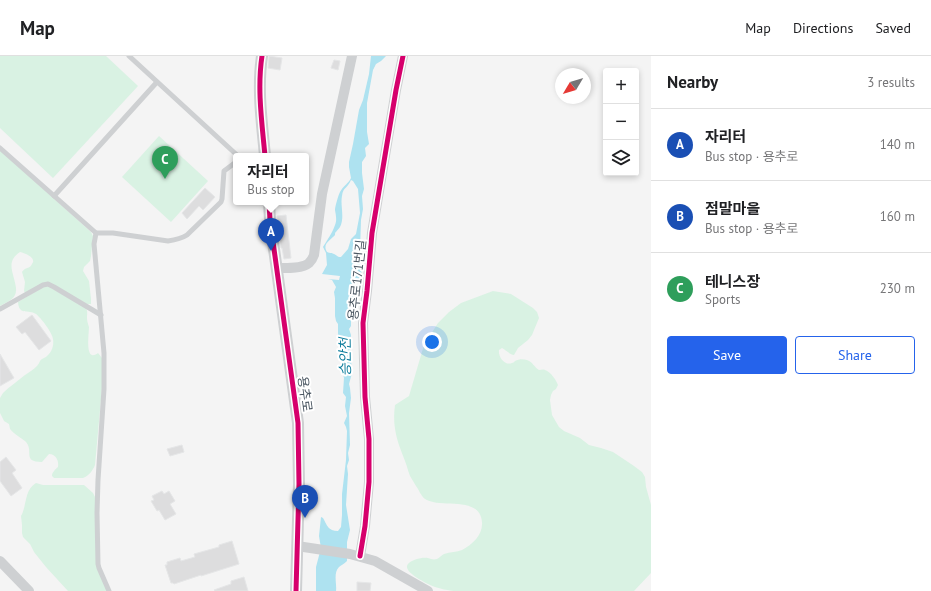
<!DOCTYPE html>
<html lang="en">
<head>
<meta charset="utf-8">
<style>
	body { margin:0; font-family:"PT Sans","Noto Sans KR",sans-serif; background:#f2f2f2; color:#202124 }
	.controls { position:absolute; right:12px; top:12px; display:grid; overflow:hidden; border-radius:4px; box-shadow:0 2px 6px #0003 }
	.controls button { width:36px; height:36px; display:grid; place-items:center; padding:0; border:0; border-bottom:1px solid #e0e0e0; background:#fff; color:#202124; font:20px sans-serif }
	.compass { position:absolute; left:555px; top:12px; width:36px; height:36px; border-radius:50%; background:#fff; box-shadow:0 2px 6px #0003; rotate:232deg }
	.you { position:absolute; left:432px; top:286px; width:14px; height:14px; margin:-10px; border:3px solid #fff; border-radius:50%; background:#1a73e8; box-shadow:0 0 0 6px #1a73e833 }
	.badge { display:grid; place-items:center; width:26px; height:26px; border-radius:50%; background:#2563eb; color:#fff; font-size:13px; font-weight:700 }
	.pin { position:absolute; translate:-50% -33px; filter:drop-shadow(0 1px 2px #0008) }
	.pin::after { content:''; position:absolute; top:21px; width:14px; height:12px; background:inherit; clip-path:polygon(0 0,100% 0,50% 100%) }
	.popup { position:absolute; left:233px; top:97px; width:76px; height:52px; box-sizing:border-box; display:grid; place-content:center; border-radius:4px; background:#fff; filter:drop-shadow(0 1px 3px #0005); font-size:13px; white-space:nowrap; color:#757577 }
	.popup b { font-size:15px; color:#202124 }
	.popup::after { content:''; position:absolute; left:50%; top:100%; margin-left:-8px; border:8px solid transparent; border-top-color:#fff }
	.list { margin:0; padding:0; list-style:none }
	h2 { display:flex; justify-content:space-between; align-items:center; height:52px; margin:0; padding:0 16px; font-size:17px }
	h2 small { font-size:13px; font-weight:400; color:#757577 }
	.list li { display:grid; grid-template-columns:26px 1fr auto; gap:12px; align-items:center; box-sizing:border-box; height:72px; padding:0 16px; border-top:1px solid #e0e0e0 }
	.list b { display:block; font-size:15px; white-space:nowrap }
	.list p { margin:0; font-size:13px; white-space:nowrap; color:#757577 }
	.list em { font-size:13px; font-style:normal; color:#757577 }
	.actions { display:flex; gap:8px; padding:12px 16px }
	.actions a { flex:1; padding:9px 0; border:1px solid #2563eb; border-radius:4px; text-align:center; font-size:14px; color:#2563eb }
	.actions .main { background:#2563eb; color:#fff }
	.icon { flex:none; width:22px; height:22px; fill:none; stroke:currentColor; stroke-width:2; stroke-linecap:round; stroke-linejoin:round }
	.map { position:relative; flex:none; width:651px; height:535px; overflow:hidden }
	header { display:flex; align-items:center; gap:24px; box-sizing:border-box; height:56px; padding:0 20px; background:#fff; border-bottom:1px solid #e0e0e0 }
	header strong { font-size:19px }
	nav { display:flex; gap:22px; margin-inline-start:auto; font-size:14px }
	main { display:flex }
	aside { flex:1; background:#fff }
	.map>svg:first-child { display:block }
</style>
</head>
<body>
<header>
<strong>Map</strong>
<nav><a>Map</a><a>Directions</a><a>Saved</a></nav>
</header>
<main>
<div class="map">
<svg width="651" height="535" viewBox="0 0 651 535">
	<rect width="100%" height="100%" fill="#f4f4f4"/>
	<g fill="#d9f2e3">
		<polygon points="0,0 106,0 138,30 53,122 0,72"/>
		<polygon points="159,80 208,125 171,166 122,121"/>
		<path d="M 0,94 L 91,176 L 93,180 L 91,200 L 90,205 L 84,211 L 83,215 L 89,225 L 91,243 L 91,248 L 87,248 L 49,227 L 25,237 L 24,235 L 25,226 L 22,216 C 25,211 30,213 32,208 C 37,202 25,197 20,196 C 5,206 14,217 16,232 C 17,243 8,245 0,250 Z"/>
		<path d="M 48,230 L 86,252 C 88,256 87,258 87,262 C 87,265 88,268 89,271 C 89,276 86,297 92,299 C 93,300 97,298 98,297 L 102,302 L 102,332 L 95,409 C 93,414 89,420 83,422 L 54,422 L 52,420 C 52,416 55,414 58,411 C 59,405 56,398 49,398 L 42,406 C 21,406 35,394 25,385 C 20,381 14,378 10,373 L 9,368 L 4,365 L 0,357 L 0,342 L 3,337 C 10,330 18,325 25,319 C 29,316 33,314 37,310 C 38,309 39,307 40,305 C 42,302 45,302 47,300 C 52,296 54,289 53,283 C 52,276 41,262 36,258 C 28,253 19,260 18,246 L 43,231 Z"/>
		<path d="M 493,235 L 511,238 L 533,252 L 537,256 L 539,262 L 532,279 L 528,284 L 518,292 L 514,299 C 509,298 506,294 502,292 L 499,294 C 498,301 505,310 512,307 C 513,307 514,306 515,305 C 519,303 523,303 527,304 C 533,306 534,311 539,314 C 541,314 543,313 545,314 C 551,316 556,324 558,329 L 556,333 L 553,335 L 551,339 L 550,344 L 552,359 L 559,371 L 564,375 L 580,382 L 589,389 L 601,392 L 613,396 L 634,410 L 642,416 L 645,421 L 646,431 L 651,449 L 651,517 L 634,535 L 453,535 C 447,534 441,533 435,531 C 430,529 401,516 408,508 C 411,504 422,501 428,502 C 431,503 433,504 437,503 C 439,502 442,499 444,498 C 450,496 457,496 462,494 C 473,488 483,479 482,466 C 480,439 440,453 425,443 C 421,440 419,434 416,430 C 414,427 412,423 410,420 C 408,415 407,410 405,405 C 397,385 392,371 395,349 L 409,340 L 424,289 L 438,267 L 449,256 L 461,247 Z"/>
		<path d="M 36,427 L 43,429 L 84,429 L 93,437 L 96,443 L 96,508 L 108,535 L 68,535 L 46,511 L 34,496 L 30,488 L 23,481 L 22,477 L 22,469 L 21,460 C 27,450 24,434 36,427 Z"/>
	</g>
	<path fill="#aee2f0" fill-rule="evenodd" d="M 371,0 L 386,0 L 381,5 L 376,8 L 373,14 L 367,47 L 367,76 L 369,88 L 365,92 L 366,100 L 362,106 L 362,117 L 364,133 L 362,140 L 363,153 L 361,164 L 360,195 L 361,206 L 361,212 L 362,222 L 361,223 L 352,222 L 352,226 L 355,227 C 355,230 355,236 353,239 L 354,242 L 351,252 L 351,270 L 349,273 L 351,279 L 350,289 L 352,317 L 349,328 L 350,332 L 351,342 L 349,357 L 350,389 L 348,397 L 349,404 L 347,410 L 348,418 L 346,449 L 350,474 L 347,486 L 347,505 C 344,508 341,509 339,511 C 333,517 337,528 336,535 L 316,535 L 316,511 L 321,492 L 319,480 L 321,461 L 323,462 C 327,469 328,475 338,475 L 341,471 L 342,459 L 342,438 L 346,404 L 347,375 L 346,371 L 344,367 L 347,360 L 345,350 L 346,341 L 343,337 L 344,322 L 341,309 L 341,301 L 338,289 L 338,268 L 336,265 L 335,260 L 335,242 L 334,236 L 336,231 L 332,224 L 328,223 L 339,224 L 340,220 L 322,218 L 327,209 L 326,197 L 323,191 C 327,184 332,178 335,169 C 337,164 336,160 335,154 C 335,151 338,140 340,136 C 343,130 349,127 351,122 L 349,111 L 349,106 L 353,88 L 359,54 L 363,44 L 369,18 ZM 351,124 L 353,125 L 358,133 L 360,157 L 356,178 L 351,183 L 348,193 L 341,201 L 339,201 C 338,201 335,198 334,198 C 331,196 327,198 326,194 C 323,187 332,183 335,179 C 335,178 335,176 336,176 C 337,174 339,173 340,171 C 345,161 340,150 342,140 C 343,131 348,132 351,124 Z"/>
	<g fill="#ddddde" stroke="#e5e6e7">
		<polygon points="269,0 282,2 280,14 268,12"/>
		<polygon points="334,4 340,5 338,14 331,12"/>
		<polygon points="205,132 215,141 203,154 199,150 187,163 182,157"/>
		<polygon points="286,159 291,202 284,203 282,192 281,192 277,160"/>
		<polygon points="32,259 51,285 39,294 25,276 22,278 16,271"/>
		<polygon points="0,298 14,322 0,330"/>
		<polygon points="182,389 184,396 170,400 167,393"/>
		<polygon points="6,401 16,414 12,417 22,432 11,440 0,425 0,406"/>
		<polygon points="162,435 164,438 169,435 175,445 170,448 176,458 165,464 159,454 157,455 151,445 154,444 152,440"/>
		<polygon points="232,485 239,508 201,520 201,519 174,528 173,527 171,527 165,509 167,509 167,506 180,502 181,505 195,501 194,498 219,491 219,489"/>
		<polygon points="244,521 248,535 215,535 214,534 231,528 231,525"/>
		<polygon points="357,526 371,527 370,535 357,535"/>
	</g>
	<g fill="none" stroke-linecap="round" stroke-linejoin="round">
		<g stroke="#ced0d2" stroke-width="5">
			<polyline points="129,0 238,100"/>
			<polyline points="0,92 96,177"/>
			<polyline points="54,140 157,26"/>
			<polyline points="0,253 43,229 48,228 54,231 101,259"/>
			<path d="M 109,535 L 99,512 L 98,508 L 97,457 L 98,424 L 104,333 L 104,297 L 94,188 L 96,177 L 113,177 L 168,185 C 175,184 181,183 187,179 L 221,146 L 222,143 L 224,115 L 236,106"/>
		</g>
		<g stroke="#ced0d2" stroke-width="10">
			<path d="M 277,212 C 285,212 302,213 309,207 C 311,205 313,202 314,199 L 322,138 L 352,0"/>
			<polyline points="297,490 350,498 375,505 428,535"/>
			<polyline points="360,500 365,470 369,426 369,383 365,341 363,267 367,235 372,177 396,34 403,0"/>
			<polyline points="0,505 29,535"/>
		</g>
		<g stroke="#ced0d2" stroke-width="12">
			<path d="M 262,0 C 257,33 262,67 265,100"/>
			<polyline points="269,146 270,164 298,367 299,428 296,535"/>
		</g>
		<g stroke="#fff" stroke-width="8">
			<g id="cycleway">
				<path d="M 262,0 C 257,33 262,67 265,100"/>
				<polyline points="269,146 270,164 298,367 299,428 296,535"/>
				<polyline points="360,500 365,470 369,426 369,383 365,341 363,267 367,235 372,177 396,34 403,0"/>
			</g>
		</g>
		<use href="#cycleway" stroke="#d6006c" stroke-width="5"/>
	</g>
	<g text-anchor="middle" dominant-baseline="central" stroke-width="4" stroke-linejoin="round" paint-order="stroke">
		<g font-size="13" fill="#4a5661" stroke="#fff">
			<text transform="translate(357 224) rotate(-84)">용추로171번길</text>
			<text transform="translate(305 338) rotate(82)">용추로</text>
		</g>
		<g font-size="14" font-style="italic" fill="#0c7c9b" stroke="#fff">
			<text transform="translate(345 301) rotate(-91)">승안천</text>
		</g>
	</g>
</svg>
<div class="controls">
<button>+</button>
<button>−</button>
<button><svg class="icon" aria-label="layers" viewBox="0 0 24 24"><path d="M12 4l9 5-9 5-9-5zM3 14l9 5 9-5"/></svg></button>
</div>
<svg class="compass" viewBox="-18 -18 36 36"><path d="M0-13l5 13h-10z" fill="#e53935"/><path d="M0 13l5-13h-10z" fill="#757577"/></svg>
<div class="you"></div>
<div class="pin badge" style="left:271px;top:195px;background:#1a4fb4">A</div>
<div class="popup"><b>자리터</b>Bus stop</div>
<div class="pin badge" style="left:305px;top:462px;background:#1a4fb4">B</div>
<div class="pin badge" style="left:165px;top:123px;background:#2e9e5b">C</div>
</div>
<aside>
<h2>Nearby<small>3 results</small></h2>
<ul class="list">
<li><span class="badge" style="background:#1a4fb4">A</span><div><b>자리터</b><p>Bus stop · 용추로</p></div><em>140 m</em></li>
<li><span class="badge" style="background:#1a4fb4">B</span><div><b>점말마을</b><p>Bus stop · 용추로</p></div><em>160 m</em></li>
<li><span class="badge" style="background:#2e9e5b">C</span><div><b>테니스장</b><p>Sports</p></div><em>230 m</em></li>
</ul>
<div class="actions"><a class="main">Save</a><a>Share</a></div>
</aside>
</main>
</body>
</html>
